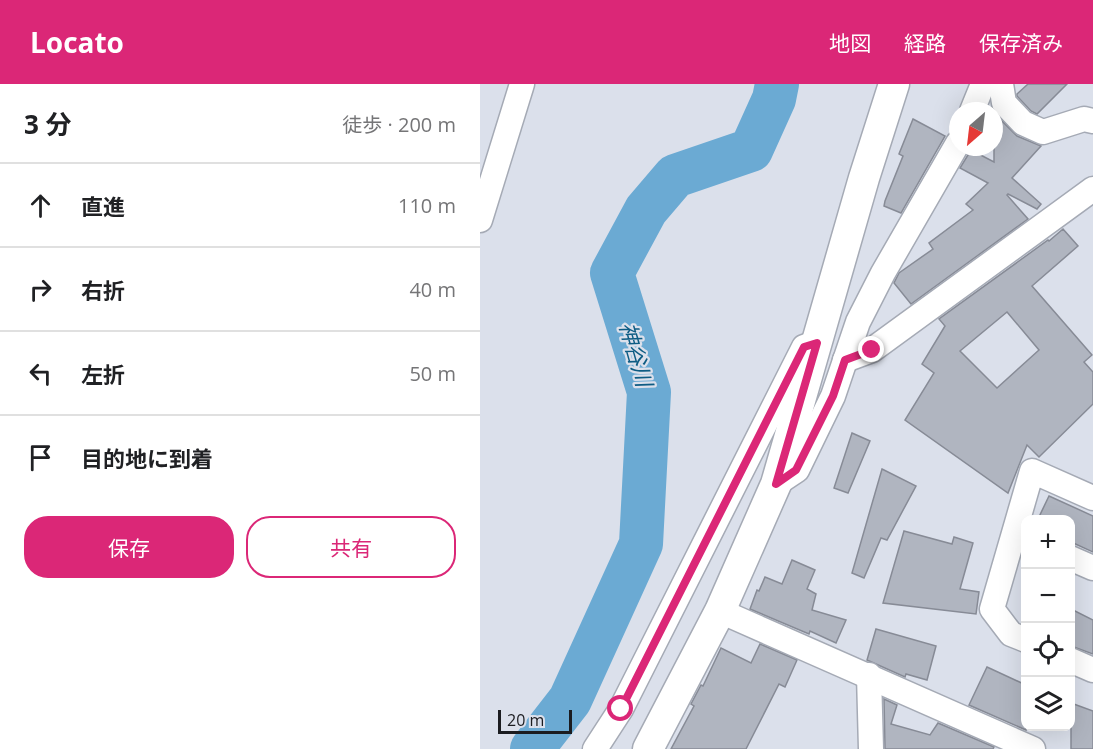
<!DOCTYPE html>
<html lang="ja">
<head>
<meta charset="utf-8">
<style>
	body { margin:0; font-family:"Open Sans","Noto Sans JP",sans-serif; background:#f2f2f2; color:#202124 }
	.controls { position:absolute; right:18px; bottom:18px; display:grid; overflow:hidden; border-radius:12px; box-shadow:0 6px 24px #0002 }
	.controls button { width:54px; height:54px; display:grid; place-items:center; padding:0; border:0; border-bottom:2px solid #e0e0e0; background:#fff; color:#202124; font:30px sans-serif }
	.compass { position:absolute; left:469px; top:18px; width:54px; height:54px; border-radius:50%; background:#fff; box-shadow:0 6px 24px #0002; rotate:208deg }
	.scale { position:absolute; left:18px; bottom:15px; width:74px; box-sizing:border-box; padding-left:6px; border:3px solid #1b1c20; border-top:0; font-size:16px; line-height:21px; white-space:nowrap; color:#1b1c20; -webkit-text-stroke:4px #dbe0eb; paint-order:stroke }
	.stop { position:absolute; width:18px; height:18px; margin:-14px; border:4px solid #db2777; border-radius:50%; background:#fff }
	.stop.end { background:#db2777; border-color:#fff; box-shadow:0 2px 6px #0008 }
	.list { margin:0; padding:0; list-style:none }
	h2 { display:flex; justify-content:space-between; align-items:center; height:78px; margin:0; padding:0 24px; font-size:26px }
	h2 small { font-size:20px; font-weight:400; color:#757577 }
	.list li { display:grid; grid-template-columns:39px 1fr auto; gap:18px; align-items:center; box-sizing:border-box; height:84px; padding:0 24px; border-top:2px solid #e0e0e0 }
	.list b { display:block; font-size:22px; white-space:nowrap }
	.list em { font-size:20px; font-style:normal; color:#757577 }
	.actions { display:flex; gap:12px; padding:18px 24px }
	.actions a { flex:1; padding:14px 0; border:2px solid #db2777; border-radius:24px; text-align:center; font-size:21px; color:#db2777 }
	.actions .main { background:#db2777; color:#fff }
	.icon { flex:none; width:33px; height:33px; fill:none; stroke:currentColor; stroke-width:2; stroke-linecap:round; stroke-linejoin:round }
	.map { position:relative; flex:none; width:613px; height:665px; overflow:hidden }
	header { display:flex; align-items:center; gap:36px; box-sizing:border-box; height:84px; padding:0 30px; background:#db2777; color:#fff }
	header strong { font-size:28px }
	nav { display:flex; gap:33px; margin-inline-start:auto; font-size:21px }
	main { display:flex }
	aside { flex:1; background:#fff }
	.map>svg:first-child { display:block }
</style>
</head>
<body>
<header>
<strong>Locato</strong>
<nav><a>地図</a><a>経路</a><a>保存済み</a></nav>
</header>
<main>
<aside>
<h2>3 分<small>徒歩 · 200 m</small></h2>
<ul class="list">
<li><svg class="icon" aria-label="ahead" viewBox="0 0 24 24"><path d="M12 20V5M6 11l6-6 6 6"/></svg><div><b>直進</b></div><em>110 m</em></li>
<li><svg class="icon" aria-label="right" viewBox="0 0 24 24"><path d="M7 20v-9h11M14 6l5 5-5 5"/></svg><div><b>右折</b></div><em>40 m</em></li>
<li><svg class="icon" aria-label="left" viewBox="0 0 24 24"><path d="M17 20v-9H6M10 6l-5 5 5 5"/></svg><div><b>左折</b></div><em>50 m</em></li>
<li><svg class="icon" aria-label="arrive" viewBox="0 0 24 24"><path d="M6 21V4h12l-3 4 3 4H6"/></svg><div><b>目的地に到着</b></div></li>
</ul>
<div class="actions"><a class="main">保存</a><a>共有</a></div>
</aside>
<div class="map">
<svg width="613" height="665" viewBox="0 0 613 665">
	<rect width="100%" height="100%" fill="#dbe0eb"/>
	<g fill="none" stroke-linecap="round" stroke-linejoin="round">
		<polyline stroke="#6baad3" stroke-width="44" points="52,665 90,616 161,460 169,308 132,189 166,126 195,92 271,66 294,15 297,0"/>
	</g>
	<g fill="#b0b5c0" stroke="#878b96" stroke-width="1.5" fill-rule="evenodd">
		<polygon points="548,0 587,0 557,30 551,27 537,12 537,10"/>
		<polygon points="514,29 537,52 561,62 532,94 561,120 557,125 528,110 527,111 548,135 431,220 414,199 419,189 453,165 449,159 493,126 486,120 508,99 480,84 491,66 514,78"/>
		<polygon points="433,35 465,52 421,129 404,122 405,117 423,72 419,70"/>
		<path d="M 583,145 L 598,162 L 552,202 L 612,271 L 604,278 L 613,288 L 613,320 L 559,373 L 547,361 L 528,409 L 425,336 L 454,289 L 442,280 L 465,242 L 459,235 L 568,156 L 569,157 ZM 527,228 L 559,266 L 517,304 L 480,267 Z"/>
		<polygon points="372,349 390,357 368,409 354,404"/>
		<polygon points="402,385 436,402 407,456 401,454 384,494 372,489"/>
		<polygon points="569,412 613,432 613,468 591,458 591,435 558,435"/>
		<polygon points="424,447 472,460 474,453 493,459 480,505 499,508 496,530 403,519"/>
		<polygon points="312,476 335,486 327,505 336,510 332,526 366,536 356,559 330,547 329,550 270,525 277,506 279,507 285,493 302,500"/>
		<polygon points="591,525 613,536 613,570 591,562"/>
		<polygon points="396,545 456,562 447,596 426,590 425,593 387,576"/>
		<polygon points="280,560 317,576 305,603 299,600 266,665 191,665 214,622 211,620 221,601 223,602 241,564 271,579"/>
		<polygon points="507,583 546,601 546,646 489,621"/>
		<polygon points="404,615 417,621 411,640 450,651 458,639 514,663 513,665 405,665"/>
		<polygon points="591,619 613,627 613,665 591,665"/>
	</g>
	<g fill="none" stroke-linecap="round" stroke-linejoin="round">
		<g stroke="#a5aab5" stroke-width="27">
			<g id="minor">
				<polyline points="521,0 524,19 543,39 563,48 604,35 613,37"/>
				<polyline points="492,27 503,0"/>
				<polyline points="0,136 42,0"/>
				<polyline points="365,276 392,266 613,105"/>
				<polyline points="296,400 317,386 353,312 378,238 403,189 478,59"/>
				<polyline points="590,474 613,484"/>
				<polyline points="240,527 553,665"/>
				<polyline points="546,556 531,550 512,525 552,387 613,414"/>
				<polyline points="590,576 613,586"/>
				<polyline points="389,591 391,665"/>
				<polyline points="115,665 141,625 324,263 335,259"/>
			</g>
		</g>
		<g stroke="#a5aab5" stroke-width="33">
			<polyline id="tertiary" points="168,665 240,527 296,400 384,94 414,0"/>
		</g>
		<use href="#minor" stroke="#fff" stroke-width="24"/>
		<use href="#tertiary" stroke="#fff" stroke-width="30"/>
	</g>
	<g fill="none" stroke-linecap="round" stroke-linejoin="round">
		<polyline stroke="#db2777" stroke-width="8" points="141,625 324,263 337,259 296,400 316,386 353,312 365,276 392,266"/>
	</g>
	<g text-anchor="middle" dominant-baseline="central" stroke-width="4.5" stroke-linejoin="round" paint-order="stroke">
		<g font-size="22" font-style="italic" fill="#0e5c84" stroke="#dbe0eb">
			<text transform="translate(157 270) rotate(74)">神谷川</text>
		</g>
	</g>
</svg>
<div class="controls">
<button>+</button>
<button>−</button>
<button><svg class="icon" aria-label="locate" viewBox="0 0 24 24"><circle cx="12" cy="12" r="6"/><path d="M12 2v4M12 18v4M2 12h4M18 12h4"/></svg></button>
<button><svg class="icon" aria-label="layers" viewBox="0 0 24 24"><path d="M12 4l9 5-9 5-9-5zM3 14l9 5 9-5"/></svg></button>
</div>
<svg class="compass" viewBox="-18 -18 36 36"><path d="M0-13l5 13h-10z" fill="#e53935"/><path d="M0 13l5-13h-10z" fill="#757577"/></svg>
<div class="scale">20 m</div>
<div class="stop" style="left:141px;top:625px"></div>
<div class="stop end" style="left:392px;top:266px"></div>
</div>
</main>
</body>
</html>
